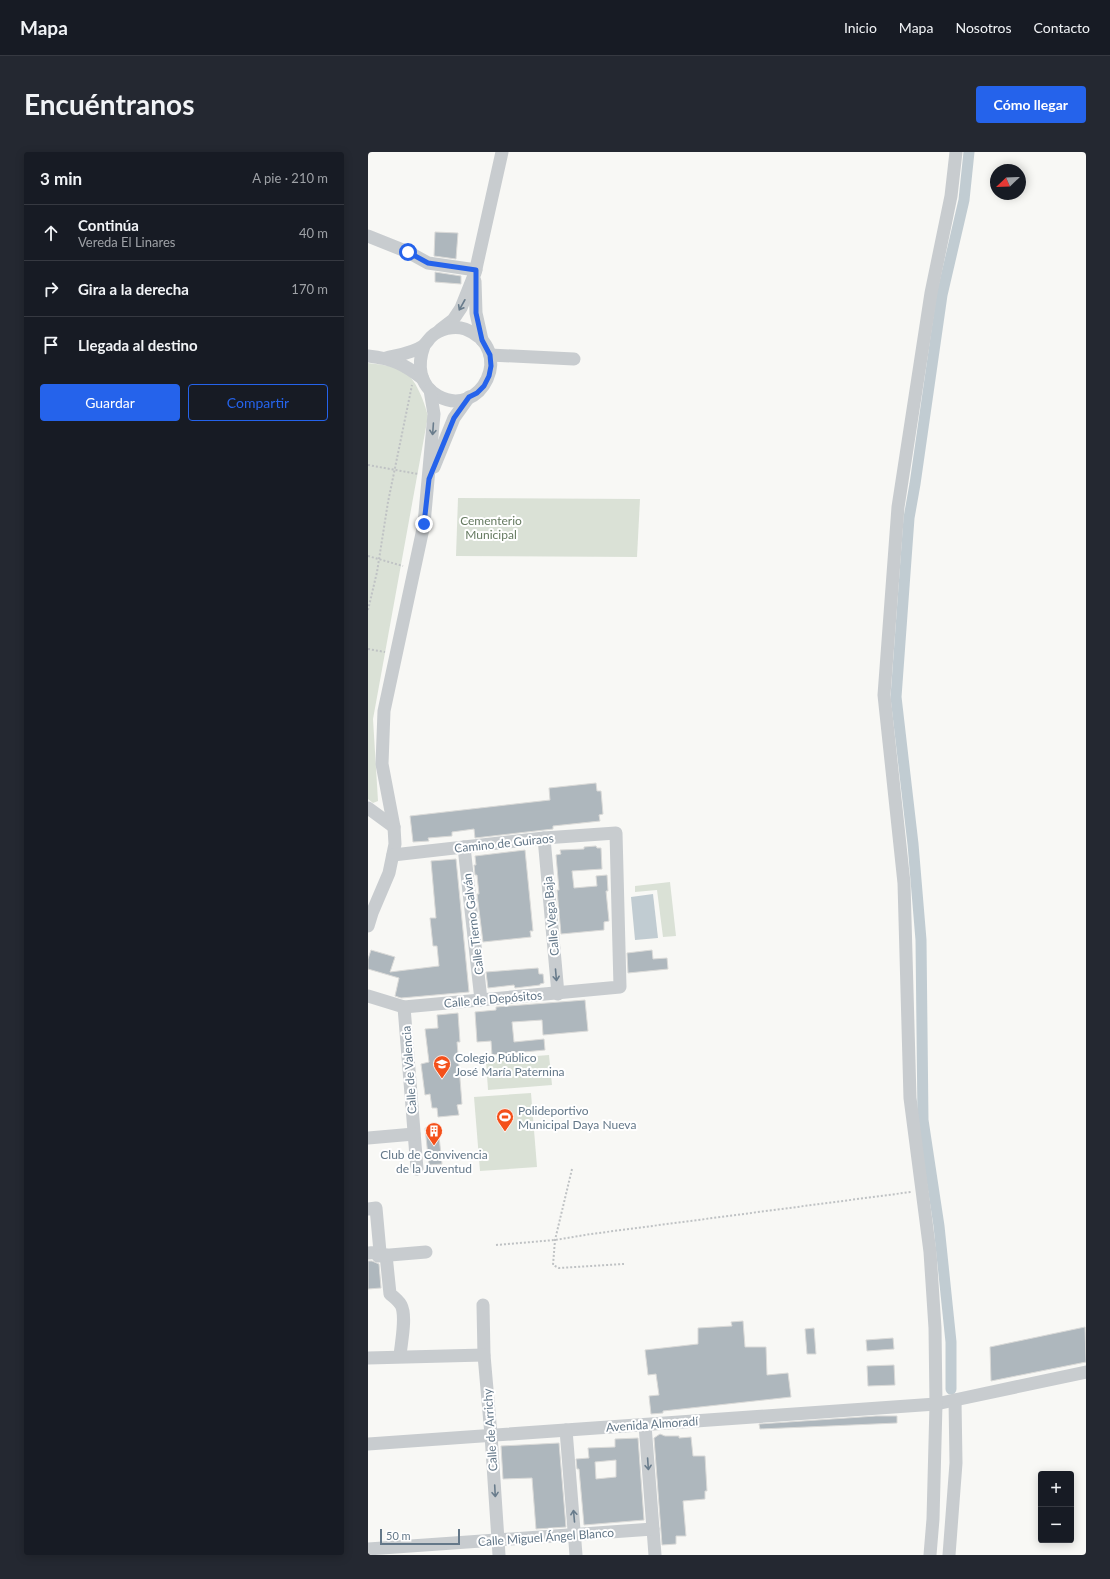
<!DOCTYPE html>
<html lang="es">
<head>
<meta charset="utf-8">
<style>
	body { margin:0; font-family:Lato,sans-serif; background:#242831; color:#f1f3f6 }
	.controls { position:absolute; right:12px; bottom:12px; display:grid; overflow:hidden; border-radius:4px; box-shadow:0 2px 10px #0003 }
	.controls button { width:36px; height:36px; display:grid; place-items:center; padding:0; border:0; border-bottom:1px solid #363941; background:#171b24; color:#f1f3f6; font:20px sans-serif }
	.compass { position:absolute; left:622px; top:12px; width:36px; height:36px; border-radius:50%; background:#171b24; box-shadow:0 2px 10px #0003; rotate:247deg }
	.scale { position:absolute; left:12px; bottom:10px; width:80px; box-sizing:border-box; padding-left:4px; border:2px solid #647889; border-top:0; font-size:11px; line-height:14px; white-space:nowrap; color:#647889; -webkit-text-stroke:3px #fff; paint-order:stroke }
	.stop { position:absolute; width:12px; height:12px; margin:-9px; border:3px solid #2563eb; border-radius:50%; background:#fff }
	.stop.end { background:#2563eb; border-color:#fff; box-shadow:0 1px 4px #0008 }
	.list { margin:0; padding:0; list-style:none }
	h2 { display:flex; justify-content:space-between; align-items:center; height:52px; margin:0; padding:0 16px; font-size:17px }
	h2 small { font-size:13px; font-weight:400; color:#9ea1a6 }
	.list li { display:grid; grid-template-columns:26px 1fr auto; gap:12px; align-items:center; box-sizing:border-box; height:56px; padding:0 16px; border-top:1px solid #363941 }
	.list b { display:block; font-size:15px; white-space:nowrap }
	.list p { margin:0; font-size:13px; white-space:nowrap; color:#9ea1a6 }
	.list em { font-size:13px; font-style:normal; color:#9ea1a6 }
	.actions { display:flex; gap:8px; padding:12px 16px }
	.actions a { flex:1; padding:9px 0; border:1px solid #2563eb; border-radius:4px; text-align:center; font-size:14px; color:#2563eb }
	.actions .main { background:#2563eb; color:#fff }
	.icon { flex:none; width:22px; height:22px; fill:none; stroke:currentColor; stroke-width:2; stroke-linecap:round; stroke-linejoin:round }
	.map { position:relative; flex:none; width:718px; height:1403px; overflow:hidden; border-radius:4px }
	header { display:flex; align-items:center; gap:24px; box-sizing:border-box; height:56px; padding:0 20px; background:#171b24; border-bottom:1px solid #363941 }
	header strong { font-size:19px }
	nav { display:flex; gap:22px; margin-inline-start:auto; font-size:14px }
	.intro { display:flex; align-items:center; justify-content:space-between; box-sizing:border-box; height:96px; padding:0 24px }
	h1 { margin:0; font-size:28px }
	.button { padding:10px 18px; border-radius:4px; background:#2563eb; color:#fff; font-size:14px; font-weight:700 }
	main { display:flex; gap:24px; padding:0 24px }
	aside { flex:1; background:#171b24; border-radius:4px; box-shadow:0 2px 10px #0003 }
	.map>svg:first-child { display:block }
</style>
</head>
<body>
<header>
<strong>Mapa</strong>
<nav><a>Inicio</a><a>Mapa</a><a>Nosotros</a><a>Contacto</a></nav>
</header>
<div class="intro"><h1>Encuéntranos</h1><a class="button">Cómo llegar</a></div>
<main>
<aside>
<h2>3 min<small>A pie · 210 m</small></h2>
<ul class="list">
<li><svg class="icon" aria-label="ahead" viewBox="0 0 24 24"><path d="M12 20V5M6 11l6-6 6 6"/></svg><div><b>Continúa</b><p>Vereda El Linares</p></div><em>40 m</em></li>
<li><svg class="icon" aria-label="right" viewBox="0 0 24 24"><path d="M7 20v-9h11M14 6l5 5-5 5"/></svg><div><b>Gira a la derecha</b></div><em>170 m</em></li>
<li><svg class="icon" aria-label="arrive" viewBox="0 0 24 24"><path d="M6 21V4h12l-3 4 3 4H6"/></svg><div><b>Llegada al destino</b></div></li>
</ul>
<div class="actions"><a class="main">Guardar</a><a>Compartir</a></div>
</aside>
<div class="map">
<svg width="718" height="1403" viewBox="0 0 718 1403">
	<rect width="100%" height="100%" fill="#f8f8f5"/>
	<g fill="#dae1d6">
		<path d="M 0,211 C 7,212 29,214 34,218 C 48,226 56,249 60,264 L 5,567 L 10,649 L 5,651 L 0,647 Z"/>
		<polygon points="90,346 272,347 269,405 88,404"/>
		<polygon points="302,730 308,784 295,785 289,738 267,740 267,734"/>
		<polygon points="181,903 184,933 120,938 118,908"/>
		<polygon points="163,941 169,1015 112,1019 106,945"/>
	</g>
	<polygon fill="#c1ccd2" points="285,742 290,786 267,788 263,745"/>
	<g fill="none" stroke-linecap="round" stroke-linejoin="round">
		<polyline stroke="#c1ccd2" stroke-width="11" points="583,1237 583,1190 571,1074 555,968 553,788 545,692 528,545 541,366 547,332 574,143 596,48 601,0"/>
	</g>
	<g fill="#aeb7bd" stroke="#dadad8" fill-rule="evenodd">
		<polygon points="67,80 90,81 88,107 66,104"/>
		<polygon points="67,120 93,124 93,132 67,130"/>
		<polygon points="228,631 229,639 233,639 235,662 231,663 232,669 185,674 185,677 107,686 106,677 84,680 84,684 60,686 61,689 45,690 42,664 182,648 181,636"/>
		<polygon points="228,694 229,696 233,696 234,717 204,719 206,736 229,734 228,724 239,723 240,739 238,739 241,769 236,770 236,778 193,782 189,738 191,738 188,703 193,702 192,698 216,697 216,695"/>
		<polygon points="157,698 165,779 162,779 163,785 115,790 109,742 111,742 109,723 107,723 106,713 108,713 107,704"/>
		<polygon points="88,707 101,840 33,846 27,844 31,826 0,817 0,807 3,798 27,805 22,820 71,814 69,794 65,794 62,766 68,766 63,709"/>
		<polygon points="284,798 285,807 299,806 300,817 260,821 259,801"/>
		<polygon points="170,816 171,822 175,822 176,831 172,832 172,833 147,836 146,833 120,836 118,820"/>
		<polygon points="217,848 220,879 175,883 174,868 144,870 146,890 176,887 177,898 124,903 123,889 109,890 107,860 128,858 128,855"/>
		<polygon points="90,861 92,890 89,890 94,952 89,953 91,963 70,965 69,956 64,956 62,942 57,943 53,912 61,910 57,877 70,876 69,863"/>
		<polygon points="70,975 74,1012 61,1013 57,976"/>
		<polygon points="0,1109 4,1109 11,1112 13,1136 0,1137"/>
		<polygon points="375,1169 377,1195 398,1195 399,1223 420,1221 423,1245 295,1259 295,1261 283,1262 281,1244 291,1243 288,1222 280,1223 277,1198 330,1192 330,1176 364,1174 363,1170"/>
		<polygon points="717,1175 718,1210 623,1229 622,1195"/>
		<polygon points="446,1176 448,1202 439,1202 437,1177"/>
		<polygon points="525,1186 526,1197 499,1199 498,1188"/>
		<polygon points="526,1213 527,1233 500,1234 499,1214"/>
		<polygon points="508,1264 529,1264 529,1271 392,1277 391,1272"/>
		<polygon points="292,1282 297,1284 311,1284 311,1286 323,1285 325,1304 337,1304 339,1339 337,1339 337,1347 315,1349 318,1384 308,1384 308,1392 294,1393 286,1286"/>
		<path d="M 270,1286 L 276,1368 L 216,1373 L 211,1317 L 209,1317 L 208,1307 L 221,1306 L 220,1296 L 247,1295 L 247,1287 ZM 248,1308 L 248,1325 L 228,1327 L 227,1310 Z"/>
		<polygon points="191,1291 198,1375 168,1377 164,1326 135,1327 133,1294"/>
	</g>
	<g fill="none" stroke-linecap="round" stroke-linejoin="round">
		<g stroke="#bfc2c4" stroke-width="2" stroke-dasharray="2 2" stroke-linecap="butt">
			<polyline points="0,313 50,322"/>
			<polyline points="0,404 35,414"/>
			<polyline points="0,458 9,420 20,350 44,233"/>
			<polyline points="0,497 17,500"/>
			<polyline points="204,1017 187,1088 185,1113 191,1116 256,1112"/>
			<polyline points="128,1093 187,1088 223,1082 543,1040"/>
		</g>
		<g stroke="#c8cccf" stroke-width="13">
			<polyline points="0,84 40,100 60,111 108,118"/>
			<polyline points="107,129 108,161 114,188"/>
			<polyline points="72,178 85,168 93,156 107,121 134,0"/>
			<polyline points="122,203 206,207"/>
			<path d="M 0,204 C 25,207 35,211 55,227"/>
			<path d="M 18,206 C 30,203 45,201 55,194 C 58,192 60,188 63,185 C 71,177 86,173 97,177 C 149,197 113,268 70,244 C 51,233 49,213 56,194"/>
			<polyline points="66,315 86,266 101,245"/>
			<polyline points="0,656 26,675"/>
			<polyline points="176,686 190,842"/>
			<polyline points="96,695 113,848"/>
			<polyline points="0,774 4,761 21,721 27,692 26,675 14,612 16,559 56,372 66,262 62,238"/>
			<polyline points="0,844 36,855 252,835 248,681 176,686 25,703"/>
			<polyline points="36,855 49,1017"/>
			<polyline points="0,986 46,982"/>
			<polyline points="0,1057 8,1056 12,1100 0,1101"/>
			<path d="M 18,1103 L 22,1142 C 26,1145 30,1148 33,1153 C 39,1164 33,1191 32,1204"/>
			<polyline points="10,1104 58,1100"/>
			<polyline points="115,1153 116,1203 123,1283 131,1403"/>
			<polyline points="0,1206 116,1203"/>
			<polyline points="277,1273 287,1403"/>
			<polyline points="198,1278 208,1403"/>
			<polyline points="0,1292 568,1252 718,1220"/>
			<polyline points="0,1397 285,1377"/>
			<polyline points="562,1403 565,1367 568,1252 567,1176 562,1100 542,946 536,731 516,543 530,355 563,141 583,44 588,0"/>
			<polyline points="581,1403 588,1311 587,1248"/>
		</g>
	</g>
	<defs><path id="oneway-shaft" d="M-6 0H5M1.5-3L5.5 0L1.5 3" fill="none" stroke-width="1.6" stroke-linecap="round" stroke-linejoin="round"/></defs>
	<g stroke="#697c8c">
		<use href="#oneway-shaft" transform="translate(94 153) rotate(119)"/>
		<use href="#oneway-shaft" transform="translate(65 277) rotate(94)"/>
		<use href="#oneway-shaft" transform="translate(188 823) rotate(85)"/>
		<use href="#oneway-shaft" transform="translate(280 1312) rotate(86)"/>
		<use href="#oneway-shaft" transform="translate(127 1339) rotate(87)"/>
		<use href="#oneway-shaft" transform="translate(206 1364) rotate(-95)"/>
	</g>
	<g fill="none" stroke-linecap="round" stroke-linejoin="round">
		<polyline stroke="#2563eb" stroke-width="5" points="40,100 60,111 108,118 108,161 114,188 122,203 123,214 121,224 116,234 109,241 101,245 86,266 61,327 56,372"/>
	</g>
	<defs>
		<g id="school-pin" transform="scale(0.9)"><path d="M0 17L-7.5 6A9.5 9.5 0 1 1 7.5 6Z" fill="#f4501a" stroke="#fff"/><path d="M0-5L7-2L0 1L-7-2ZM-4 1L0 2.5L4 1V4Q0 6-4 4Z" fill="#fff"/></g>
		<g id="stadium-pin" transform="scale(0.9)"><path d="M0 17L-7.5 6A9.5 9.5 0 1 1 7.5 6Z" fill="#f4501a" stroke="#fff"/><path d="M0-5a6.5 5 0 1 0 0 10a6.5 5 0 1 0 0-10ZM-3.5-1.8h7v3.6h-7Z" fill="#fff"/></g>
		<g id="building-pin" transform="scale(0.9)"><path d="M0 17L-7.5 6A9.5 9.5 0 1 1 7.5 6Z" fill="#f4501a" stroke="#fff"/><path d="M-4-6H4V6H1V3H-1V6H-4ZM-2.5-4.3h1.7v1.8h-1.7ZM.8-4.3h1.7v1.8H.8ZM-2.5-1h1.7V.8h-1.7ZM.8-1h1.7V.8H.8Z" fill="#fff"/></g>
	</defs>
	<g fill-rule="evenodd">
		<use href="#school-pin" x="74" y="912"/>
		<use href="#stadium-pin" x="137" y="965"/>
		<use href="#building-pin" x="66" y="979"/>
	</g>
	<g text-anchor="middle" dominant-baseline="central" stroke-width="4" stroke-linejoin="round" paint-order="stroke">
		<g font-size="12" fill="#657a60" stroke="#fff">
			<text x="123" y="368">Cementerio<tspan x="123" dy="14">Municipal</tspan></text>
		</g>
		<g font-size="12" fill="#647889" stroke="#fff">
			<text transform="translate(136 691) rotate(-6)">Camino de Guiraos</text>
			<text transform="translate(183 764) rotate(-95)">Calle Vega Baja</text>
			<text transform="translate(105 772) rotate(-97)">Calle Tierno Galván</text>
			<text transform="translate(125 847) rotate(-5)">Calle de Depósitos</text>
			<text transform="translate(41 918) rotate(-94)">Calle de Valencia</text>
			<text transform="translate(284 1272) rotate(-4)">Avenida Almoradí</text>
			<text transform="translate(122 1278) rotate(-94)">Calle de Arrichy</text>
			<text transform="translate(178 1385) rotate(-4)">Calle Miguel Ángel Blanco</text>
		</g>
		<g font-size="12" fill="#647889" stroke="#fff" text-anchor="start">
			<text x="87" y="905">Colegio Público<tspan x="87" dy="14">José María Paternina</tspan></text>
			<text x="150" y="958">Polideportivo<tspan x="150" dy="14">Municipal Daya Nueva</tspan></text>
			<text x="66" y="1002" text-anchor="middle">Club de Convivencia<tspan x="66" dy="14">de la Juventud</tspan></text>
		</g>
	</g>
</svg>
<div class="controls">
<button>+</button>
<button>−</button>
</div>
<svg class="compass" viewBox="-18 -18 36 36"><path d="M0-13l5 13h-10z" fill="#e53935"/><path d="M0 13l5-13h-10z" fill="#9ea1a6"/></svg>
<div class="scale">50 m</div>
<div class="stop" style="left:40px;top:100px"></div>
<div class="stop end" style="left:56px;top:372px"></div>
</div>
</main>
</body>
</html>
